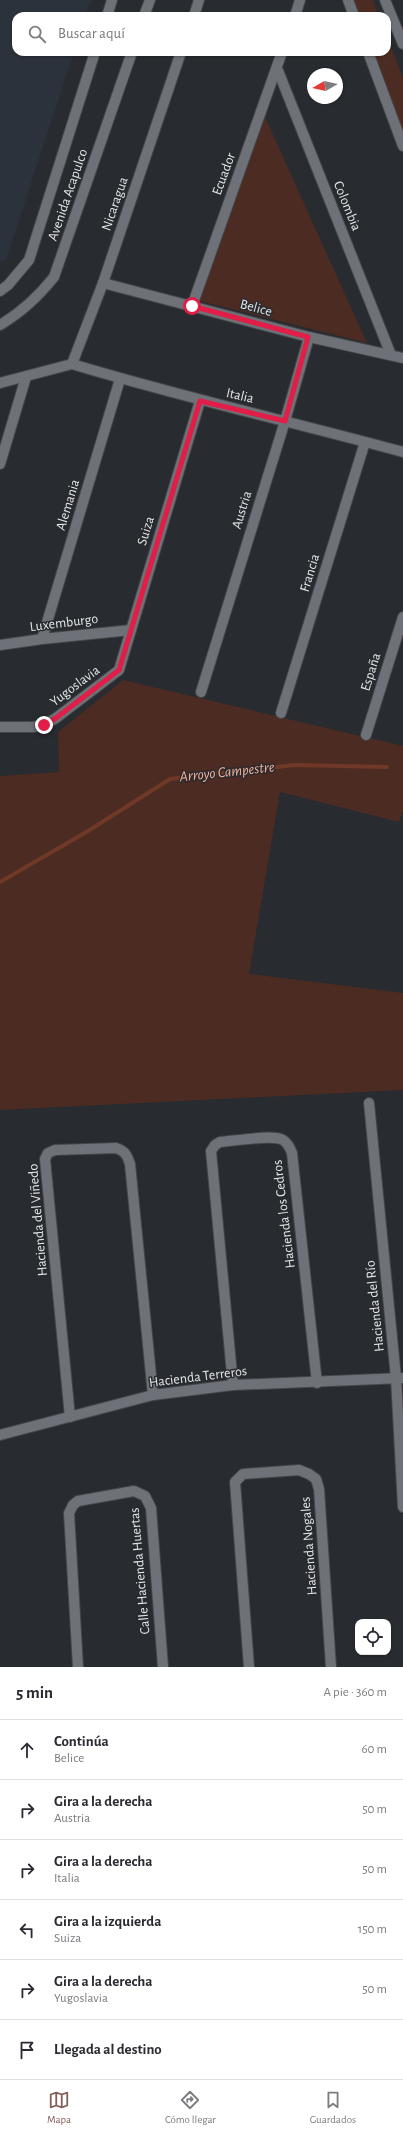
<!DOCTYPE html>
<html lang="es">
<head>
<meta charset="utf-8">
<style>
	:root { --surface:#fff; --page:#f2f2f3; --text:#2b2b33; --muted:#7c7c81; --line:#e1e1e2; --accent:#855f58 }
	body { margin:0; font-family:"Alegreya Sans",sans-serif; background:var(--page); color:var(--text) }
	.controls { position:absolute; right:12px; bottom:12px; display:grid; overflow:hidden; border-radius:8px; box-shadow:0 1px 3px #0004 }
	.controls button { width:36px; height:36px; display:grid; place-items:center; padding:0; border:0; border-bottom:1px solid var(--line); background:var(--surface); color:var(--text); font:20px sans-serif }
	.compass { position:absolute; left:307px; top:68px; width:36px; height:36px; border-radius:50%; background:var(--surface); box-shadow:0 1px 3px #0004; rotate:261deg }
	.stop { position:absolute; width:12px; height:12px; margin:-9px; border:3px solid #e11d48; border-radius:50%; background:#fff }
	.stop.end { background:#e11d48; border-color:#fff; box-shadow:0 1px 4px #0008 }
	.list { margin:0; padding:0; list-style:none }
	h2 { display:flex; justify-content:space-between; align-items:center; height:52px; margin:0; padding:0 16px; font-size:17px }
	h2 small { font-size:13px; font-weight:400; color:var(--muted) }
	.list li { display:grid; grid-template-columns:26px 1fr auto; gap:12px; align-items:center; box-sizing:border-box; height:60px; padding:0 16px; border-top:1px solid var(--line) }
	.list b { display:block; font-size:15px; white-space:nowrap }
	.list p { margin:0; font-size:13px; white-space:nowrap; color:var(--muted) }
	.list em { font-size:13px; font-style:normal; color:var(--muted) }
	.icon { flex:none; width:22px; height:22px; fill:none; stroke:currentColor; stroke-width:2; stroke-linecap:round; stroke-linejoin:round }
	.map { position:relative; flex:none; width:403px; height:1667px; overflow:hidden }
	.search { position:absolute; background:var(--surface); box-shadow:0 1px 3px #0004; left:12px; right:12px; top:12px; height:44px; display:flex; align-items:center; gap:10px; box-sizing:border-box; padding:0 14px; border-radius:12px; color:var(--muted); font-size:15px }
	.sheet { height:412px; background:var(--surface) }
	nav { display:flex; justify-content:space-around; align-items:center; box-sizing:border-box; height:56px; border-top:1px solid var(--line); background:var(--surface); font-size:11px; color:var(--muted) }
	nav a { display:grid; justify-items:center; gap:2px }
	nav .on { color:var(--accent) }
	.map>svg:first-child { display:block }
	.built { fill:#2c323c }
	.green { fill:#4c2b22 }
	.lines { fill:none; stroke-linecap:round; stroke-linejoin:round }
	.stream { stroke:#703827; stroke-width:4 }
	.street-casing { stroke:#444649; stroke-width:12 }
	.secondary-casing { stroke:#444649; stroke-width:12 }
	.street { stroke:#6e7177; stroke-width:10 }
	.secondary { stroke:#6e7177; stroke-width:10 }
	.route { stroke:#e11d48; stroke-width:5 }
	.labels { text-anchor:middle; dominant-baseline:central; stroke-width:3; stroke-linejoin:round; paint-order:stroke }
	.street-label { font-size:14px; fill:#e4e6e9; stroke:#282b2f }
	.water-label { font-size:15px; font-style:italic; fill:#fab09b; stroke:#282b2f }
</style>
</head>
<body>
<div class="map">
<svg width="403" height="1667" viewBox="0 0 403 1667">
	<rect width="100%" height="100%" fill="#282b2f"/>
	<path class="built" d="M0 0H91L85 16H16V52H74L6 260 0 261Z"/>
	<g class="green">
		<path d="M351 0H373L379 16H358Z"/>
		<path d="M387 36 403 78V133L372 52H387Z"/>
		<path d="M265 117 367 343 200 301Z"/>
		<path d="M123 680 403 746V811L399 822 280 792 249 974 403 993V1090L0 1110V776L59 772 58 732Z"/>
	</g>
	<g class="lines">
		<path class="stream" d="M0 882 88 831 170 779 295 765 387 767"/>
		<g class="street-casing">
			<g id="street">
				<path d="M348 0 354 16"/>
				<path d="M385 0 403 44"/>
				<path d="M194 16 199 0"/>
				<path d="M295 16 300 0"/>
				<path d="M368 52 403 146"/>
				<path d="M277 68 391 355"/>
				<path d="M103 283 309 337 403 358"/>
				<path d="M192 306 282 52"/>
				<path d="M72 364C181 397 293 422 403 452"/>
				<path d="M72 364 103 283 181 52"/>
				<path d="M0 383 72 364"/>
				<path d="M0 464 26 377"/>
				<path d="M42 639 120 379"/>
				<path d="M0 645 42 639 131 630"/>
				<path d="M201 692 285 421 309 337"/>
				<path d="M281 713 365 442"/>
				<path d="M0 727H33L44 725 56 718 119 670 200 401"/>
				<path d="M366 735 403 617"/>
				<path d="M369 1103 396 1378 403 1507"/>
				<path d="M233 1385 211 1151 215 1145 220 1142C234 1141 273 1134 283 1140 288 1143 290 1148 292 1153L317 1383"/>
				<path d="M70 1417 45 1159 48 1153 55 1150 116 1148C125 1151 127 1155 130 1164L153 1395"/>
				<path d="M0 1435 153 1395 233 1385 403 1378"/>
				<path d="M78 1667 69 1513 73 1505 78 1501 134 1491 145 1496 151 1508 163 1667"/>
				<path d="M249 1667 235 1482 243 1474 299 1470 309 1474 316 1479 319 1489 331 1667"/>
			</g>
		</g>
		<g class="secondary-casing">
			<g id="secondary">
				<path d="M107 16 112 0"/>
				<path d="M144 16 150 0"/>
				<path d="M0 291 8 285 29 260 95 52"/>
				<path d="M0 325C22 312 38 297 54 277L132 52"/>
			</g>
		</g>
		<use href="#street" class="street"/>
		<use href="#secondary" class="secondary"/>
	</g>
	<g class="lines">
		<path class="route" d="M44 725 56 718 119 670 200 401 285 421 308 337 192 306"/>
	</g>
	<g class="labels">
		<g class="street-label">
			<text transform="translate(224 174) rotate(-70)">Ecuador</text>
			<text transform="translate(68 195) rotate(-71)">Avenida Acapulco</text>
			<text transform="translate(115 204) rotate(-71)">Nicaragua</text>
			<text transform="translate(347 206) rotate(68)">Colombia</text>
			<text transform="translate(256 308) rotate(15)">Belice</text>
			<text transform="translate(240 396) rotate(13)">Italia</text>
			<text transform="translate(68 505) rotate(-73)">Alemania</text>
			<text transform="translate(242 510) rotate(-73)">Austria</text>
			<text transform="translate(146 531) rotate(-73)">Suiza</text>
			<text transform="translate(310 573) rotate(-73)">Francia</text>
			<text transform="translate(64 623) rotate(-7)">Luxemburgo</text>
			<text transform="translate(371 672) rotate(-73)">España</text>
			<text transform="translate(75 686) rotate(-37)">Yugoslavia</text>
			<text transform="translate(284 1214) rotate(-97)">Hacienda los Cedros</text>
			<text transform="translate(38 1220) rotate(-95)">Hacienda del Viñedo</text>
			<text transform="translate(375 1306) rotate(-96)">Hacienda del Río</text>
			<text transform="translate(198 1377) rotate(-7)">Hacienda Terreros</text>
			<text transform="translate(309 1546) rotate(-94)">Hacienda Nogales</text>
			<text transform="translate(140 1571) rotate(-95)">Calle Hacienda Huertas</text>
		</g>
		<g class="water-label">
			<text transform="translate(227 772) rotate(-6)">Arroyo Campestre</text>
		</g>
	</g>
</svg>
<div class="controls">
<button><svg class="icon" aria-label="locate" viewBox="0 0 24 24"><circle cx="12" cy="12" r="6"/><path d="M12 2v4M12 18v4M2 12h4M18 12h4"/></svg></button>
</div>
<svg class="compass" viewBox="-18 -18 36 36"><path d="M0-13l5 13h-10z" fill="#e53935"/><path d="M0 13l5-13h-10z" fill="#7c7c81"/></svg>
<div class="stop" style="left:192px;top:306px"></div>
<div class="stop end" style="left:44px;top:725px"></div>
<div class="search"><svg class="icon" aria-label="search" viewBox="0 0 24 24"><circle cx="10" cy="10" r="6"/><path d="M15 15l6 6"/></svg>Buscar aquí</div>
</div>
<section class="sheet">
<h2>5 min<small>A pie · 360 m</small></h2>
<ul class="list">
<li><svg class="icon" aria-label="ahead" viewBox="0 0 24 24"><path d="M12 20V5M6 11l6-6 6 6"/></svg><div><b>Continúa</b><p>Belice</p></div><em>60 m</em></li>
<li><svg class="icon" aria-label="right" viewBox="0 0 24 24"><path d="M7 20v-9h11M14 6l5 5-5 5"/></svg><div><b>Gira a la derecha</b><p>Austria</p></div><em>50 m</em></li>
<li><svg class="icon" aria-label="right" viewBox="0 0 24 24"><path d="M7 20v-9h11M14 6l5 5-5 5"/></svg><div><b>Gira a la derecha</b><p>Italia</p></div><em>50 m</em></li>
<li><svg class="icon" aria-label="left" viewBox="0 0 24 24"><path d="M17 20v-9H6M10 6l-5 5 5 5"/></svg><div><b>Gira a la izquierda</b><p>Suiza</p></div><em>150 m</em></li>
<li><svg class="icon" aria-label="right" viewBox="0 0 24 24"><path d="M7 20v-9h11M14 6l5 5-5 5"/></svg><div><b>Gira a la derecha</b><p>Yugoslavia</p></div><em>50 m</em></li>
<li><svg class="icon" aria-label="arrive" viewBox="0 0 24 24"><path d="M6 21V4h12l-3 4 3 4H6"/></svg><div><b>Llegada al destino</b></div></li>
</ul>
</section>
<nav>
<a class="on"><svg class="icon" aria-label="map" viewBox="0 0 24 24"><path d="M3 6l6-2 6 2 6-2v14l-6 2-6-2-6 2zM9 4v14M15 6v14"/></svg>Mapa</a>
<a><svg class="icon" aria-label="directions" viewBox="0 0 24 24"><path d="M12 3l9 9-9 9-9-9zM9 14v-3h6M13 9l2 2-2 2"/></svg>Cómo llegar</a>
<a><svg class="icon" aria-label="saved" viewBox="0 0 24 24"><path d="M7 4h10v16l-5-4-5 4z"/></svg>Guardados</a>
</nav>
</body>
</html>
